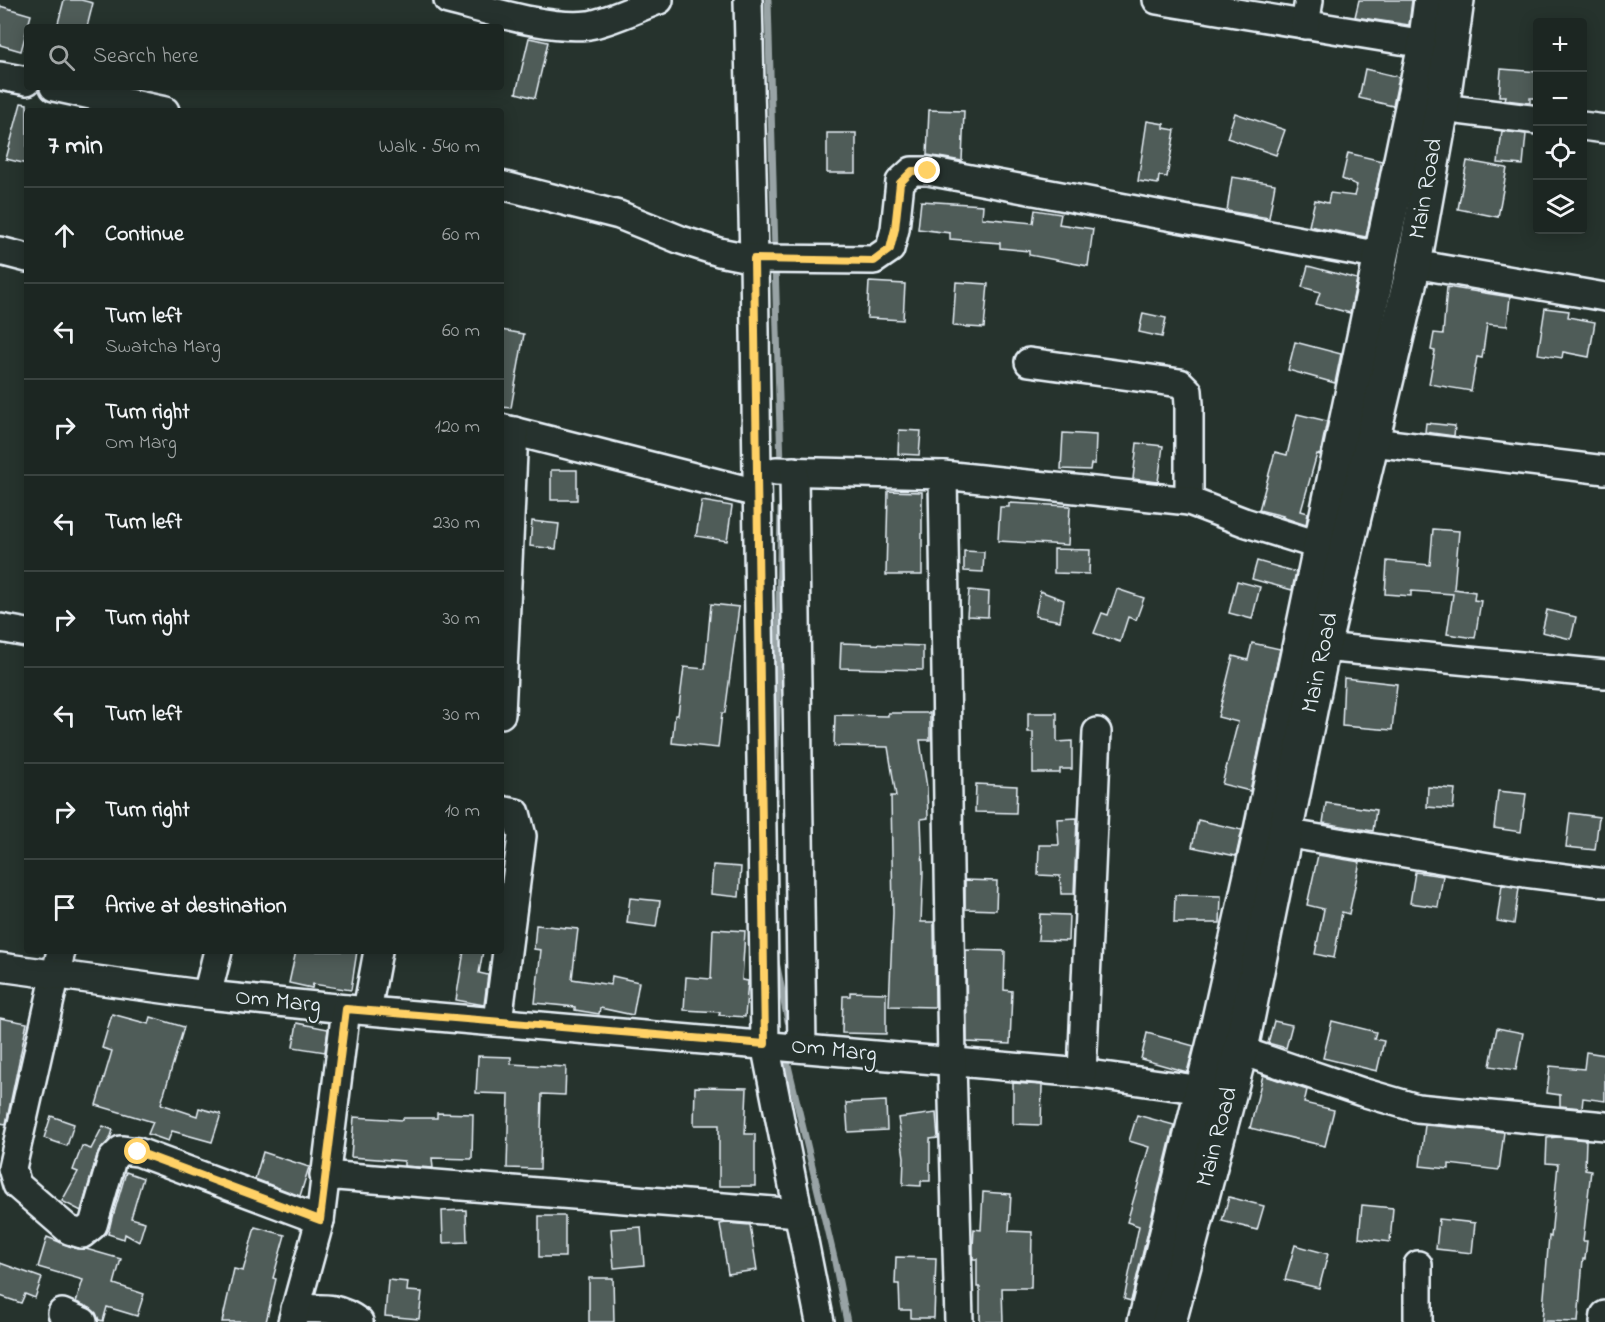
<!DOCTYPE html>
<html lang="en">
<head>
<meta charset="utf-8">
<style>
	:root { --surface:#1c2622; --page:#252e2a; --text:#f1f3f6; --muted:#a0a5a5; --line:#3a4340 }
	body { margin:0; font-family:"Indie Flower",sans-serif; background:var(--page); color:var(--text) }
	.controls { position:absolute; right:18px; top:18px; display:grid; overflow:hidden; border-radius:6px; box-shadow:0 3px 15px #0003 }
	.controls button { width:54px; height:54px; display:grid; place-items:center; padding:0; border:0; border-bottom:2px solid var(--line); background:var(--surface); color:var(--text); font:30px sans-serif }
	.stop { position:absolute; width:18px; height:18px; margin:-14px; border:4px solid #ffd166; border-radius:50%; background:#fff }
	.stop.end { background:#ffd166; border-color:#fff; box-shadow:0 2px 6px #0008 }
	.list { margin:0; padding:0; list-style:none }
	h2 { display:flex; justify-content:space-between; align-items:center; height:78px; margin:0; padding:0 24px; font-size:26px }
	h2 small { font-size:20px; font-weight:400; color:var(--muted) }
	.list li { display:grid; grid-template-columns:39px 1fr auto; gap:18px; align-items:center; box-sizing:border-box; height:96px; padding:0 24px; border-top:2px solid var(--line) }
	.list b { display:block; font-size:22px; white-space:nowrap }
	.list p { margin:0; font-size:20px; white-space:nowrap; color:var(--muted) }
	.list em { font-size:20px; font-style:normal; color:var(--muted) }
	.icon { flex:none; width:33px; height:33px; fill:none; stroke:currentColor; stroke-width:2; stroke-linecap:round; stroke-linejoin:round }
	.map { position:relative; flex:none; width:1605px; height:1322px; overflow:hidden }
	.search { position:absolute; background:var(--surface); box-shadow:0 3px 15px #0003; left:24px; top:24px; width:480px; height:66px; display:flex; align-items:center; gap:15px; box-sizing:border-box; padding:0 21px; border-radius:6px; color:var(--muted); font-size:22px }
	.panel { position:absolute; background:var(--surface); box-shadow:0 3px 15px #0003; left:24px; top:108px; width:480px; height:846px; border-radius:6px }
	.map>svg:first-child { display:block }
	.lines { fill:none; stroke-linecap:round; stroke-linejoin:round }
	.stream { stroke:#98a3a5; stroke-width:7 }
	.building { fill:#505c59; stroke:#e8f1f8; stroke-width:1.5 }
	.minor-casing { stroke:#e8f1f8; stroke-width:32 }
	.major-casing { stroke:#e8f1f8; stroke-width:38 }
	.minor { stroke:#26332d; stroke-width:27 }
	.major { stroke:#26332d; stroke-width:33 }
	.route { stroke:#ffd166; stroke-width:8 }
	.labels { text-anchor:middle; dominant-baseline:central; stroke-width:4.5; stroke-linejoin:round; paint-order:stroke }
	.street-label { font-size:24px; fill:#e8f1f8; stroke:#26332d }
</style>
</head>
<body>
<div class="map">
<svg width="1605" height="1322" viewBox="0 0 1605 1322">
	<rect width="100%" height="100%" fill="#26332d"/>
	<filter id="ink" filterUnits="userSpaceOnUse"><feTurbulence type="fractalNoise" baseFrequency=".0167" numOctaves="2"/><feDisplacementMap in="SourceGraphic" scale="12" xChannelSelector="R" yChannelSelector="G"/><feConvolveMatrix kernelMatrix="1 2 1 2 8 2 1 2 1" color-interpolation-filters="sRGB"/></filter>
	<g filter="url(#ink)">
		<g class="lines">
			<g class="stream">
				<path d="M768 0 775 252"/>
				<path d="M775 263 781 465"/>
				<path d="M775 804 781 509"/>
				<path d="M776 962 788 1021"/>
				<path d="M786 1057 835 1262 847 1322"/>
			</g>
		</g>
		<g class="building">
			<path d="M64 0H81L93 3 87 27H57Z"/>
			<path d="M1359 0H1412L1409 25 1355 17Z"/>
			<path d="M0 6 31 15 21 51 0 45Z"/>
			<path d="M529 38 548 42 535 98 516 93Z"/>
			<path d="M1365 69 1399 77 1393 106 1359 98Z"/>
			<path d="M1501 69 1538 72V98H1530V103L1505 100 1506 96H1499Z"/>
			<path d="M21 103 27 104V164L6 159Z"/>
			<path d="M929 110 964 111 962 161 927 155Z"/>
			<path d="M1235 113 1285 130 1276 155 1227 138Z"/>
			<path d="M1147 121 1164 124V128L1175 130 1167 177 1159 176 1158 184 1138 181Z"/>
			<path d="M1502 131 1526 134 1523 165 1498 163Z"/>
			<rect x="827" y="133" width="29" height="40"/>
			<path d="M1348 153 1382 161 1366 237 1309 226 1315 200 1328 203 1330 193 1354 196 1357 185 1342 179Z"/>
			<path d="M1467 161 1507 168 1498 217 1458 209Z"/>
			<path d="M1232 177 1275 184 1269 218 1227 211Z"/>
			<path d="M921 201 983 205 982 218 1033 223 1035 210 1061 214 1059 224 1093 229 1088 266 1029 255V251L1000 248V243L950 239V233L918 229Z"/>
			<path d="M1308 266 1357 279 1350 313 1316 304 1320 292 1302 287Z"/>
			<path d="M869 282 905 284 903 320 867 318Z"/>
			<path d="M956 282 988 284 984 328 953 326Z"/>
			<path d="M1447 287 1510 297 1507 326 1487 324 1482 358 1477 357 1471 391 1429 384 1435 351 1431 350 1434 333 1443 334Z"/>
			<path d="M1545 308 1569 311 1568 317 1595 322 1589 357 1563 352 1562 358 1538 354Z"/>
			<path d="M1143 313 1166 318 1162 337 1139 332Z"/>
			<path d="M501 330 524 334 511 408 501 407Z"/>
			<path d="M1295 342 1341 354 1335 383 1288 370Z"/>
			<path d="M1297 414 1327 421 1320 455 1317 454 1301 511 1308 513 1306 525 1282 517 1283 516 1259 510 1275 452 1287 455Z"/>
			<path d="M1426 423 1455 426 1454 436 1425 432Z"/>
			<path d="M899 430 921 431 919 455 898 454Z"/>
			<path d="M1063 433 1096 435 1095 464H1091L1090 470 1061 469Z"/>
			<path d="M1137 443 1163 446 1158 482 1133 479Z"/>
			<rect x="551" y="470" width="26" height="30"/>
			<path d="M888 491 922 492V575H886Z"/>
			<path d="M702 501 732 506 727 541 696 536Z"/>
			<path d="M1009 503 1070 506 1068 545 998 541 1000 507H1009Z"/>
			<path d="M532 521 559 524 556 549 530 546Z"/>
			<path d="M1433 529 1459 531 1454 589 1475 592 1474 600 1481 601 1475 638 1447 634 1453 594 1411 591V596L1385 594 1387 561 1430 565Z"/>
			<path d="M1054 549 1090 550 1089 574 1054 573Z"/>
			<path d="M964 551 984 552 983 572 964 571Z"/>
			<path d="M1257 561 1296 572 1292 590 1252 579Z"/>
			<path d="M1237 581 1260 587 1252 619 1229 613Z"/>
			<path d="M1117 589 1144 598 1136 620 1128 617 1120 642 1094 633 1102 613 1108 615Z"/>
			<path d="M969 590 989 592 988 617 967 616Z"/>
			<path d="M1040 591 1064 600 1060 621 1035 616Z"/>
			<path d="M711 604 739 607 725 713H722L718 748 672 743 675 715H678L684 667 705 669Z"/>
			<path d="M1547 610 1576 617 1571 639 1542 632Z"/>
			<path d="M841 643 923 646V670L840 668Z"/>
			<path d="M1252 643 1280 649 1250 791 1222 784 1238 722 1218 717 1233 656 1248 660Z"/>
			<path d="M1344 678 1397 684 1392 730 1342 726Z"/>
			<path d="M888 713H930V740H920L927 788 928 818 921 819 923 871 921 922H934L935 1007 889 1006 893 913 891 796H896L888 747 834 746 835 715 888 716Z"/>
			<path d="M1028 713H1057V742L1072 741V769H1060V773H1033V732H1028Z"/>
			<path d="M976 784 1017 786 1016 813 975 812Z"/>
			<path d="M1428 787 1455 789 1453 809 1427 807Z"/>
			<path d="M1498 791 1526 794 1521 832 1494 828Z"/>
			<path d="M1326 803 1376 810 1373 831 1323 823Z"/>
			<path d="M1570 813 1599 817 1595 850 1566 847Z"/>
			<path d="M1077 818 1074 894H1061L1060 876 1038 875 1039 845H1059L1057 819Z"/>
			<path d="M1198 820 1242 830 1236 856 1192 847Z"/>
			<path d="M1318 855 1360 862 1349 914 1342 912 1334 958 1315 954 1324 909 1307 905Z"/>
			<path d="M713 865 741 867 739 897 711 894Z"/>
			<path d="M1415 872 1443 876 1438 907 1410 903Z"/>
			<path d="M965 880 997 881 996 910 965 909Z"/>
			<path d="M1502 885 1519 888 1514 924 1497 921Z"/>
			<path d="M1175 895 1221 896 1220 923H1174Z"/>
			<path d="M630 898 660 901 656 927 627 923Z"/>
			<path d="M1040 914 1069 915 1068 941 1038 940Z"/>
			<path d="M536 925 578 929 572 979 611 985 612 976 639 982 633 1015 600 1008 599 1014 575 1010V1007L535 1003 541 950 534 949Z"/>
			<path d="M713 929 745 931 742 980 748 981 745 1017 719 1015 720 1012 684 1010 686 977 711 979Z"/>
			<path d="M966 950 1005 951 1004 990 1012 991 1010 1044 967 1042Z"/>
			<path d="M296 951H357L351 990 313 984 312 988 289 983Z"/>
			<path d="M464 951H483L479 973 488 975 484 1005 456 1000Z"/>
			<path d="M850 992 886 993V1034L842 1033 843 996H850Z"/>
			<path d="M112 1014 149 1024 151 1017 184 1027 161 1104 197 1116 199 1108 221 1114 212 1142 172 1131 168 1141 148 1134 153 1122 96 1105 112 1051 102 1048Z"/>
			<path d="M0 1018 27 1023 6 1124 0 1123Z"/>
			<path d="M1274 1021 1292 1025 1286 1048 1268 1043Z"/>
			<path d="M1332 1021 1376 1032 1374 1039 1384 1041 1377 1071 1323 1058Z"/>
			<path d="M297 1023 328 1029 325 1052 293 1047Z"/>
			<path d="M1497 1028 1523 1033 1516 1070 1490 1066Z"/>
			<path d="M1147 1033 1194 1046 1187 1072 1141 1059Z"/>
			<path d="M1586 1052 1605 1055V1101L1583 1098 1582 1108 1560 1106V1095L1547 1093 1550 1066 1584 1069Z"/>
			<path d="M478 1056 511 1057V1064L566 1067 565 1095 542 1094 540 1169 507 1168 509 1094 476 1093Z"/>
			<path d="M1263 1075 1307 1090 1304 1103 1334 1110 1325 1146 1250 1128Z"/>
			<path d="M1013 1083 1042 1085 1041 1125 1013 1124Z"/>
			<path d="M695 1087 747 1088 745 1134H755V1186H719V1125H694Z"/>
			<path d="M886 1101 887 1130 848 1132 846 1103Z"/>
			<path d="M437 1113 473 1114 472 1159 432 1158 433 1168 404 1166V1161L351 1157 354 1117 403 1120V1118H437Z"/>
			<path d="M936 1113 938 1138 930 1139V1181H921V1186L903 1185 904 1157 898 1118Z"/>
			<path d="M1137 1115 1174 1125 1131 1301 1124 1299 1139 1226 1127 1222 1149 1147 1129 1141Z"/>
			<path d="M51 1116 74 1124 67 1146 44 1138Z"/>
			<path d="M1425 1125 1504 1132 1499 1170 1449 1164V1169L1420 1166Z"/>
			<path d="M103 1126 113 1130 110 1139 97 1155 81 1211 62 1201 78 1172 73 1170 82 1146 91 1149Z"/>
			<path d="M1558 1137 1586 1140 1585 1169 1591 1170 1583 1241H1587L1585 1259H1583L1578 1322 1542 1321 1549 1236 1551 1237 1558 1164 1546 1163 1547 1138Z"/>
			<path d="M263 1152 309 1167 300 1196 255 1179Z"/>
			<path d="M126 1172 143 1178 131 1218 145 1222 139 1242 125 1234 124 1239 108 1234 113 1213H114Z"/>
			<path d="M983 1192 1011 1194 1009 1231 1032 1232 1031 1288H1002L1003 1322H980V1287H977V1259H973V1247L974 1229 981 1230Z"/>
			<path d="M1229 1197 1264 1206 1257 1230 1222 1221Z"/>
			<path d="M1362 1205 1393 1208 1390 1242 1359 1238Z"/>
			<path d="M466 1210 467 1242 443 1243 442 1211Z"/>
			<rect x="539" y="1216" width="26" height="41"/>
			<path d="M1439 1219 1475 1223 1472 1253 1436 1249Z"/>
			<path d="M726 1223 750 1225 757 1270 728 1274 720 1224Z"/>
			<path d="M255 1227 285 1235 273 1278 276 1279 266 1322H222L234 1269 243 1271Z"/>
			<path d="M641 1227 644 1265 614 1268 611 1229Z"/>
			<path d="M47 1237 77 1249H86L121 1259 114 1284 144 1294 137 1316 107 1307 103 1321 99 1320 96 1313 90 1308 76 1302 83 1280 38 1267Z"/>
			<path d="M1295 1245 1328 1254 1319 1288 1285 1280Z"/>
			<path d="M896 1257 936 1258 934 1318H911V1310H900L899 1284H895Z"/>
			<path d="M0 1263 42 1278 35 1298 25 1294 21 1303 0 1296Z"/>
			<path d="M589 1278H613L614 1322H589Z"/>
			<path d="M388 1280 408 1282 407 1291 422 1292 419 1319 385 1316Z"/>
		</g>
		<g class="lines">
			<g class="minor-casing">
				<g id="minor">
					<path d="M448 0C489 10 547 30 589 25 609 22 639 7 659 0"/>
					<path d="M748 0 754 259 765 1044 820 1322"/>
					<path d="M1157 0 1443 47"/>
					<path d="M1305 25 1309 0"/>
					<path d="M0 76 27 81"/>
					<path d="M54 87 165 111"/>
					<path d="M1442 108 1538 120"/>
					<path d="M1582 126 1605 129"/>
					<path d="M501 185 619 215 681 240 719 252 754 259 874 260 890 249 895 229 900 182 912 171H928L1381 256"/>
					<path d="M0 251 27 258"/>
					<path d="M1414 264 1605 297"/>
					<path d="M1029 362 1180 383 1188 391 1189 404V501"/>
					<path d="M501 428 757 493"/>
					<path d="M1373 442 1605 470"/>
					<path d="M776 471 943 475"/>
					<path d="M794 471 802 1048"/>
					<path d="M0 628 27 633"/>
					<path d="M1323 647 1605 674"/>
					<path d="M501 714 514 431"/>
					<path d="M1266 830 1525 873 1605 883"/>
					<path d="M61 951 12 1168 17 1185 69 1230 82 1234 93 1225 112 1159 121 1150 138 1152 320 1220"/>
					<path d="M0 967 207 995 346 1009 1082 1073 1203 1090"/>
					<path d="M207 995 218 951"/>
					<path d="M367 1010 378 951"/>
					<path d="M498 1021 522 836 516 813 501 810"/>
					<path d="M1221 1044 1362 1092 1417 1108 1605 1126"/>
					<path d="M1082 1073 1097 732"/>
					<path d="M324 1175 799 1213"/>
					<path d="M1418 1265V1322"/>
					<path d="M295 1309C321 1309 337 1305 359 1322"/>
					<path d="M62 1313 83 1322"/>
					<path d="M292 1322 320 1220 346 1009"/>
					<path d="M959 1322 952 1063 943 475 1189 501 1244 522 1321 546"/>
					<path d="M1604 1322 1605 1315"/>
				</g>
			</g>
			<g class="major-casing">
				<g id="major">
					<path d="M1145 1322 1214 1042 1261 830 1425 45 1431 0"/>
					<path d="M1169 1322 1241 1049 1323 647 1414 264 1442 108 1457 0"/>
				</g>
			</g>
			<use href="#minor" class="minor"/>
			<use href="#major" class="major"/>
		</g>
	</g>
	<g class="lines" filter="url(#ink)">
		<path class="route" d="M138 1152 320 1220 346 1009 765 1044 754 259 874 261 890 249 895 229 900 183 912 171H928"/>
	</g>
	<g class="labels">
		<g class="street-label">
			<text transform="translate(1427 189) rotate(-80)">Main Road</text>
			<text transform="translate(1321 663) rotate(-78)">Main Road</text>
			<text transform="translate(278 1002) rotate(6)">Om Marg</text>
			<text transform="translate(834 1051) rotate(6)">Om Marg</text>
			<text transform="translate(1218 1137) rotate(-75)">Main Road</text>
		</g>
	</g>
</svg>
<div class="controls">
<button>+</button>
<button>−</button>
<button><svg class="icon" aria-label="locate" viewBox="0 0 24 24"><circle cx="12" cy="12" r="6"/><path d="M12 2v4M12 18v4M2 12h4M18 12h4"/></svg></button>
<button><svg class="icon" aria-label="layers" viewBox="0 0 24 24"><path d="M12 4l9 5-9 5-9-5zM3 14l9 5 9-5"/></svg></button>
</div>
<div class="stop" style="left:138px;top:1152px"></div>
<div class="stop end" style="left:928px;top:171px"></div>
<div class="search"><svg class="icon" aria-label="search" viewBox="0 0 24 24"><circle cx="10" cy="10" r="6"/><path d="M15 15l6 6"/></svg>Search here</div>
<section class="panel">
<h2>7 min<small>Walk · 540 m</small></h2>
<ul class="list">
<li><svg class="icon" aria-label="ahead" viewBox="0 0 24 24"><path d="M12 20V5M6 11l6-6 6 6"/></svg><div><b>Continue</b></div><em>60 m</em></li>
<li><svg class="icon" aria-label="left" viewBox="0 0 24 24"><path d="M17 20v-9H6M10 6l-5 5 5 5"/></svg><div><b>Turn left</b><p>Swatcha Marg</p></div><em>60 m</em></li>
<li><svg class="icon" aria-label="right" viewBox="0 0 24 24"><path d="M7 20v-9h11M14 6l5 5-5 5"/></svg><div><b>Turn right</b><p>Om Marg</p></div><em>120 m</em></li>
<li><svg class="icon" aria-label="left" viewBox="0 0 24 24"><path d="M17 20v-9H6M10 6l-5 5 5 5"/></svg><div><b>Turn left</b></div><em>230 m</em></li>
<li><svg class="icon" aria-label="right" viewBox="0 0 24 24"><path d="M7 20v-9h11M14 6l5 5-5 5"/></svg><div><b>Turn right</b></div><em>30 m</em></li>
<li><svg class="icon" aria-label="left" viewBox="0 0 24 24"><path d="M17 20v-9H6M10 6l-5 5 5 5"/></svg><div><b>Turn left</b></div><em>30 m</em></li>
<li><svg class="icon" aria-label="right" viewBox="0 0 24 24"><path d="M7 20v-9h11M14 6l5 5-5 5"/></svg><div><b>Turn right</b></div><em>10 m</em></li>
<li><svg class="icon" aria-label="arrive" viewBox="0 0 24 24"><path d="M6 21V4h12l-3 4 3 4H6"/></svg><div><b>Arrive at destination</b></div></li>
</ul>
</section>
</div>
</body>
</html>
